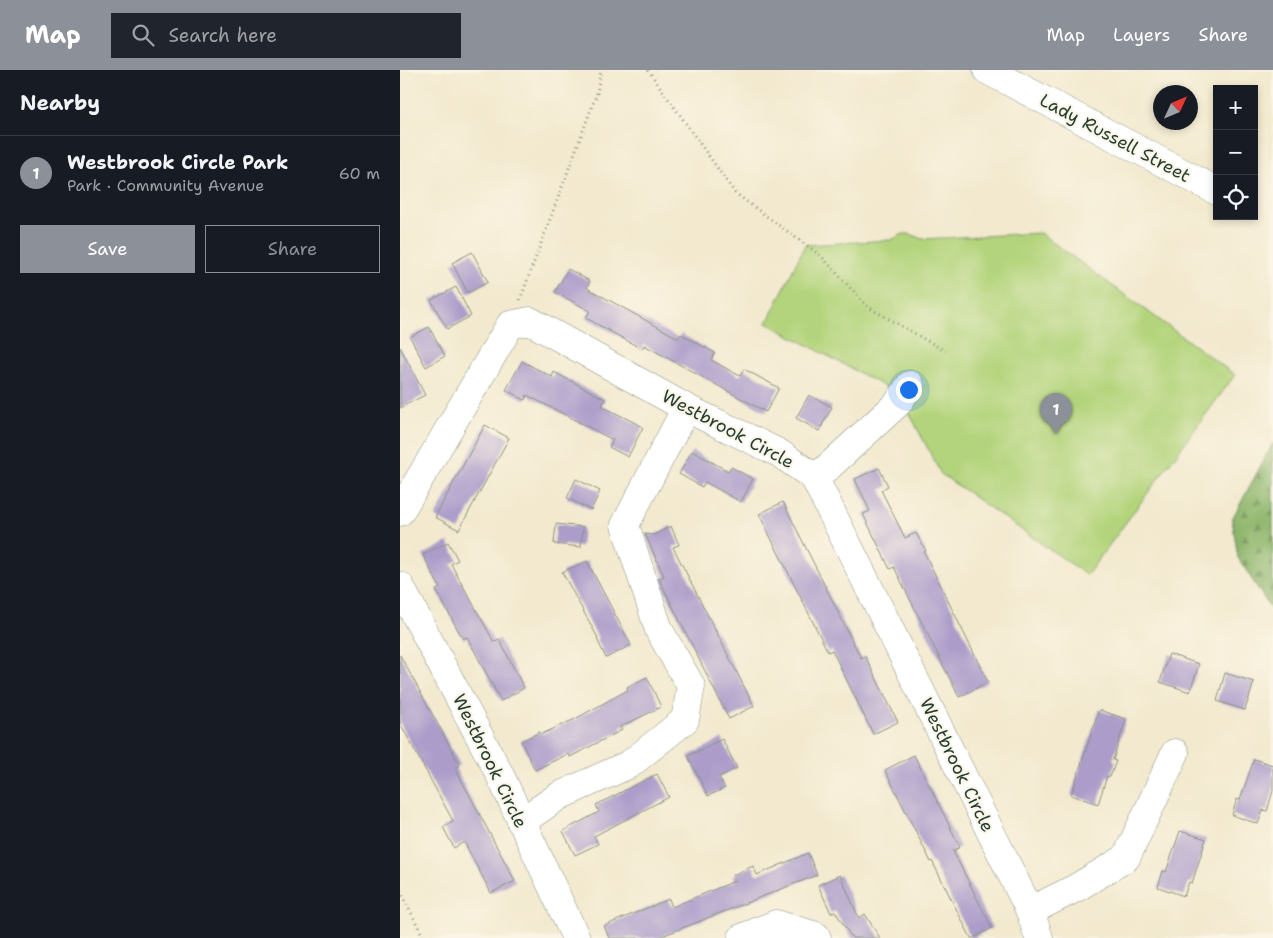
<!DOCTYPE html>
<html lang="en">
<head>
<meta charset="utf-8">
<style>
	:root { --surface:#171b24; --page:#20242c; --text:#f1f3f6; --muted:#9ea1a6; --line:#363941; --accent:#8c9099 }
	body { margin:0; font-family:"Shantell Sans",sans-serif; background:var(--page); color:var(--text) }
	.controls { position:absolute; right:15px; top:15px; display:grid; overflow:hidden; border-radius:0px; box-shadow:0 2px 8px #0003 }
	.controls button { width:45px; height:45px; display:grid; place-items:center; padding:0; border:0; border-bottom:1px solid var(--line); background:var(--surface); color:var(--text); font:25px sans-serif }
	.compass { position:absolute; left:753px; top:15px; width:45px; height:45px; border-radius:50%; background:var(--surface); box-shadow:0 2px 8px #0003; rotate:46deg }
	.you { position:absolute; left:508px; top:319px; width:18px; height:18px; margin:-12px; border:4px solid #fff; border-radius:50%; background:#1a73e8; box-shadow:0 0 0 8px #1a73e833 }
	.badge { display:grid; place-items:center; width:32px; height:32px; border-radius:50%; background:var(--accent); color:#fff; font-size:16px; font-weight:700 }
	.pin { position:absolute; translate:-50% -41px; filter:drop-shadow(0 1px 2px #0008) }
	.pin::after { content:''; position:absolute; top:26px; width:18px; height:15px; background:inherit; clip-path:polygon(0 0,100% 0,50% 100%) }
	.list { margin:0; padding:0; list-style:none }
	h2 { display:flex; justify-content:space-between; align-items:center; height:65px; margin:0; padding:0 20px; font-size:21px }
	h2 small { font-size:16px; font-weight:400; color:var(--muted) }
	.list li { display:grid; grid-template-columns:32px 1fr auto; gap:15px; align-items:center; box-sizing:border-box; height:75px; padding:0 20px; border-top:1px solid var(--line) }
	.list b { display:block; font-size:19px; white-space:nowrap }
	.list p { margin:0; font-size:16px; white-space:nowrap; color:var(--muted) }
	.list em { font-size:16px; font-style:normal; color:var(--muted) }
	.actions { display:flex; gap:10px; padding:15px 20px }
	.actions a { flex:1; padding:11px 0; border:1px solid var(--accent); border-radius:0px; text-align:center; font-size:18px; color:var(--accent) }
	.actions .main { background:var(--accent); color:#fff }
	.icon { flex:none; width:28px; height:28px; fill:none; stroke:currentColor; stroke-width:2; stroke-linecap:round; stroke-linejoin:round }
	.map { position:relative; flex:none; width:873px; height:868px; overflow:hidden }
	header { display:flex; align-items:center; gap:30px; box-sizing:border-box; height:70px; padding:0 25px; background:var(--accent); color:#fff }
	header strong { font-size:24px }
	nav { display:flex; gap:28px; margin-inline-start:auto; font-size:18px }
	.search { width:350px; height:45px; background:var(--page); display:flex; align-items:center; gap:12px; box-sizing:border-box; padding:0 18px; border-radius:0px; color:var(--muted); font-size:19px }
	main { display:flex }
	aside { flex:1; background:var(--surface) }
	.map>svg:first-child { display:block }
	.green { fill:#b3d47c; stroke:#698858 }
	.forest { fill:url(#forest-firs); stroke:#567a50 }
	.building { fill:#ac9cca }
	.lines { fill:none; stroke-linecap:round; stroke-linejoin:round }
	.minor-casing { stroke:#889381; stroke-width:29 }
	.path { stroke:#889381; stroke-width:3; stroke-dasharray:1 4; stroke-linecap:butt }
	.minor { stroke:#fff; stroke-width:28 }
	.labels { text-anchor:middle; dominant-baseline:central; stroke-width:4; stroke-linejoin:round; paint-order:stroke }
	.street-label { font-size:18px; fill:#1f3d34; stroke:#fcf5e5 }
</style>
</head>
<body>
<header>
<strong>Map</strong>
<div class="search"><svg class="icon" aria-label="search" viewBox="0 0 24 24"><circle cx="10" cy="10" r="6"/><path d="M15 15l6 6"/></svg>Search here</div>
<nav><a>Map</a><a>Layers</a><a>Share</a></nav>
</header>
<main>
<aside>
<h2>Nearby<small></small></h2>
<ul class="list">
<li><span class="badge">1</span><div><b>Westbrook Circle Park</b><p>Park · Community Avenue</p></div><em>60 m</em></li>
</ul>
<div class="actions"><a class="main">Save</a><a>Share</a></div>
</aside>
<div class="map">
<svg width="873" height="868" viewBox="0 0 873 868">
	<defs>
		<pattern id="forest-firs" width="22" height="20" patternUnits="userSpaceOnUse" patternTransform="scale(1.25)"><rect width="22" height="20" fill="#8eb66c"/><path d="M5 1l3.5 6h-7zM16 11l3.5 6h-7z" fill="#73955a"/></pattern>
	</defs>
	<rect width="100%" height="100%" fill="#fcf5e5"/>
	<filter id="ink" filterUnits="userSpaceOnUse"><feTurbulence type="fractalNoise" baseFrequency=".02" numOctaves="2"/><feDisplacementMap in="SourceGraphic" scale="10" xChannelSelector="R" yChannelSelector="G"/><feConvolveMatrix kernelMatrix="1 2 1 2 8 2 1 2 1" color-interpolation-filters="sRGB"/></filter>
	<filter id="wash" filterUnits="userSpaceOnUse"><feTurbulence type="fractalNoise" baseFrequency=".0096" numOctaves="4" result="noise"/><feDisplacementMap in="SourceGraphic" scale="20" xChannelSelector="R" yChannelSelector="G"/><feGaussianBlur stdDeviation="1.12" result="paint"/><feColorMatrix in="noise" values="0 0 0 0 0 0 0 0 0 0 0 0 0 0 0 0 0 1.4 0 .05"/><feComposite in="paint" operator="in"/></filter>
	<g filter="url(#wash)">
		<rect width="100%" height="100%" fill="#f2e9ce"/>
		<path class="green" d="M640 163 835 305 687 505 541 404 500 325 367 253 405 175 491 170 503 164H510L522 169Z"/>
		<path class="forest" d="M873 373V542L838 488 832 449Z"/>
		<g id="blocks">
			<g class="building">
				<path d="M72 182 88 212 68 223 52 193Z"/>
				<path d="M168 199 190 211 187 218 278 268 281 264 315 283 311 290 340 306 344 299 379 318 366 342 244 275 242 279 186 248 190 241 155 222Z"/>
				<path d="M56 217 71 246 47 259 31 230Z"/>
				<path d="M29 257 45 286 26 297 10 267Z"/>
				<path d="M0 277 25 325 0 338Z"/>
				<path d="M122 291 152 307 154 302 205 329 202 336 243 357 228 387 209 377 213 370 127 325 125 330 106 320Z"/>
				<path d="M409 325 432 337 419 361 396 348Z"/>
				<path d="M85 355 109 368 59 460 35 447Z"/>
				<path d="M292 381 328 401 331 397 353 409 341 432 305 412 302 417 279 404Z"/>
				<path d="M479 398 488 416 481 420 505 468 516 463 526 481 524 482 588 612 559 627 494 497 490 499 463 444 470 441 455 409Z"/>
				<path d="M176 409 200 421 191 440 167 428Z"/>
				<path d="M383 432 461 588 465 586 498 652 473 664 432 580 428 582 359 444Z"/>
				<path d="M156 454 183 457 181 477 154 474Z"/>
				<path d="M271 456 279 475 273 477 354 636 329 649 259 509 264 506 245 464 254 465Z"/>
				<path d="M48 472 58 490 51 494 94 572 99 569 124 618 101 631 67 567 63 569 36 520 40 518 23 485Z"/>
				<path d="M187 491 231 575 206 588 197 569 198 568 162 502Z"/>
				<path d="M769 584 799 594 790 622 760 612Z"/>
				<path d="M0 585 60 695 55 698 115 811 91 823 64 772 54 778 43 757 53 751 0 653Z"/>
				<path d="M825 603 854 612 845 640 817 631Z"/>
				<path d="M247 607 261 637 220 657 222 660 170 687 168 684 135 700 121 671 140 662 142 664 175 649 228 620 227 617Z"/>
				<path d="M699 640 726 649 713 690 716 691 710 707 707 706 698 734 671 725Z"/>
				<path d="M322 669 337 698 319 707 325 718 308 726 288 686Z"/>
				<path d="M514 685 560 777 553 781 592 858 573 868H571L532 791 531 792 485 700Z"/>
				<path d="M854 689 873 695V721L867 741 863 740 858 754 832 745 837 729 840 730Z"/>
				<path d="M257 704 269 727 194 766 198 774 175 785 163 761 199 742 196 735Z"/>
				<path d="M780 761 806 769 792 813 789 812 784 826 758 817 763 801 766 802Z"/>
				<path d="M408 783 417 805 257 868H209L204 856 269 829 272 837 335 811 333 805 353 796 357 805Z"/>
				<path d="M440 805 459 848 465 844 480 868H452L435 841 431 843 418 815Z"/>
			</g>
		</g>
	</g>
	<g filter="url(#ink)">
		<use href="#blocks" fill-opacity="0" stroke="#889381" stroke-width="1"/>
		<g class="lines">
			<g class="minor-casing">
				<g id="minor">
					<path d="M587 0 817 121"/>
					<path d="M414 407 425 400 498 333 510 315"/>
					<path d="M0 442 110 255 130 251 286 338 379 383 414 407 630 841 639 868"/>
					<path d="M0 516 99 703 176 868"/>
					<path d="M121 752 159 726 230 694 285 650 291 616 259 560 225 455 286 338"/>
					<path d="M630 841 676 818 726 788 775 683"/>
					<path d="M342 868 376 854 416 866 417 868"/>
				</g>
			</g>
			<g class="path">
				<path d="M248 0 335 123 421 186 468 237 545 281"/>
				<path d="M120 230 197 23 201 0"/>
				<path d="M0 821 24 868"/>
			</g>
			<use href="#minor" class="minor"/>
		</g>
	</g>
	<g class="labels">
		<g class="street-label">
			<text transform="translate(715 68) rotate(28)">Lady Russell Street</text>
			<text transform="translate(328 359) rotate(28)">Westbrook Circle</text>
			<text transform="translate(90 691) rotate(64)">Westbrook Circle</text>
			<text transform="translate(557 695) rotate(64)">Westbrook Circle</text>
		</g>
	</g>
</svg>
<div class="controls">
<button>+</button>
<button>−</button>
<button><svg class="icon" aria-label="locate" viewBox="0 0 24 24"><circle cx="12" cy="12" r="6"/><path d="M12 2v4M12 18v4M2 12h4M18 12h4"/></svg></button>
</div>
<svg class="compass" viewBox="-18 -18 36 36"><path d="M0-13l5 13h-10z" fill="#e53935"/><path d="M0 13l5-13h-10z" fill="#9ea1a6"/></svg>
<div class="you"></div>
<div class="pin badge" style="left:656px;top:364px">1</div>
</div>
</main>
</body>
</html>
